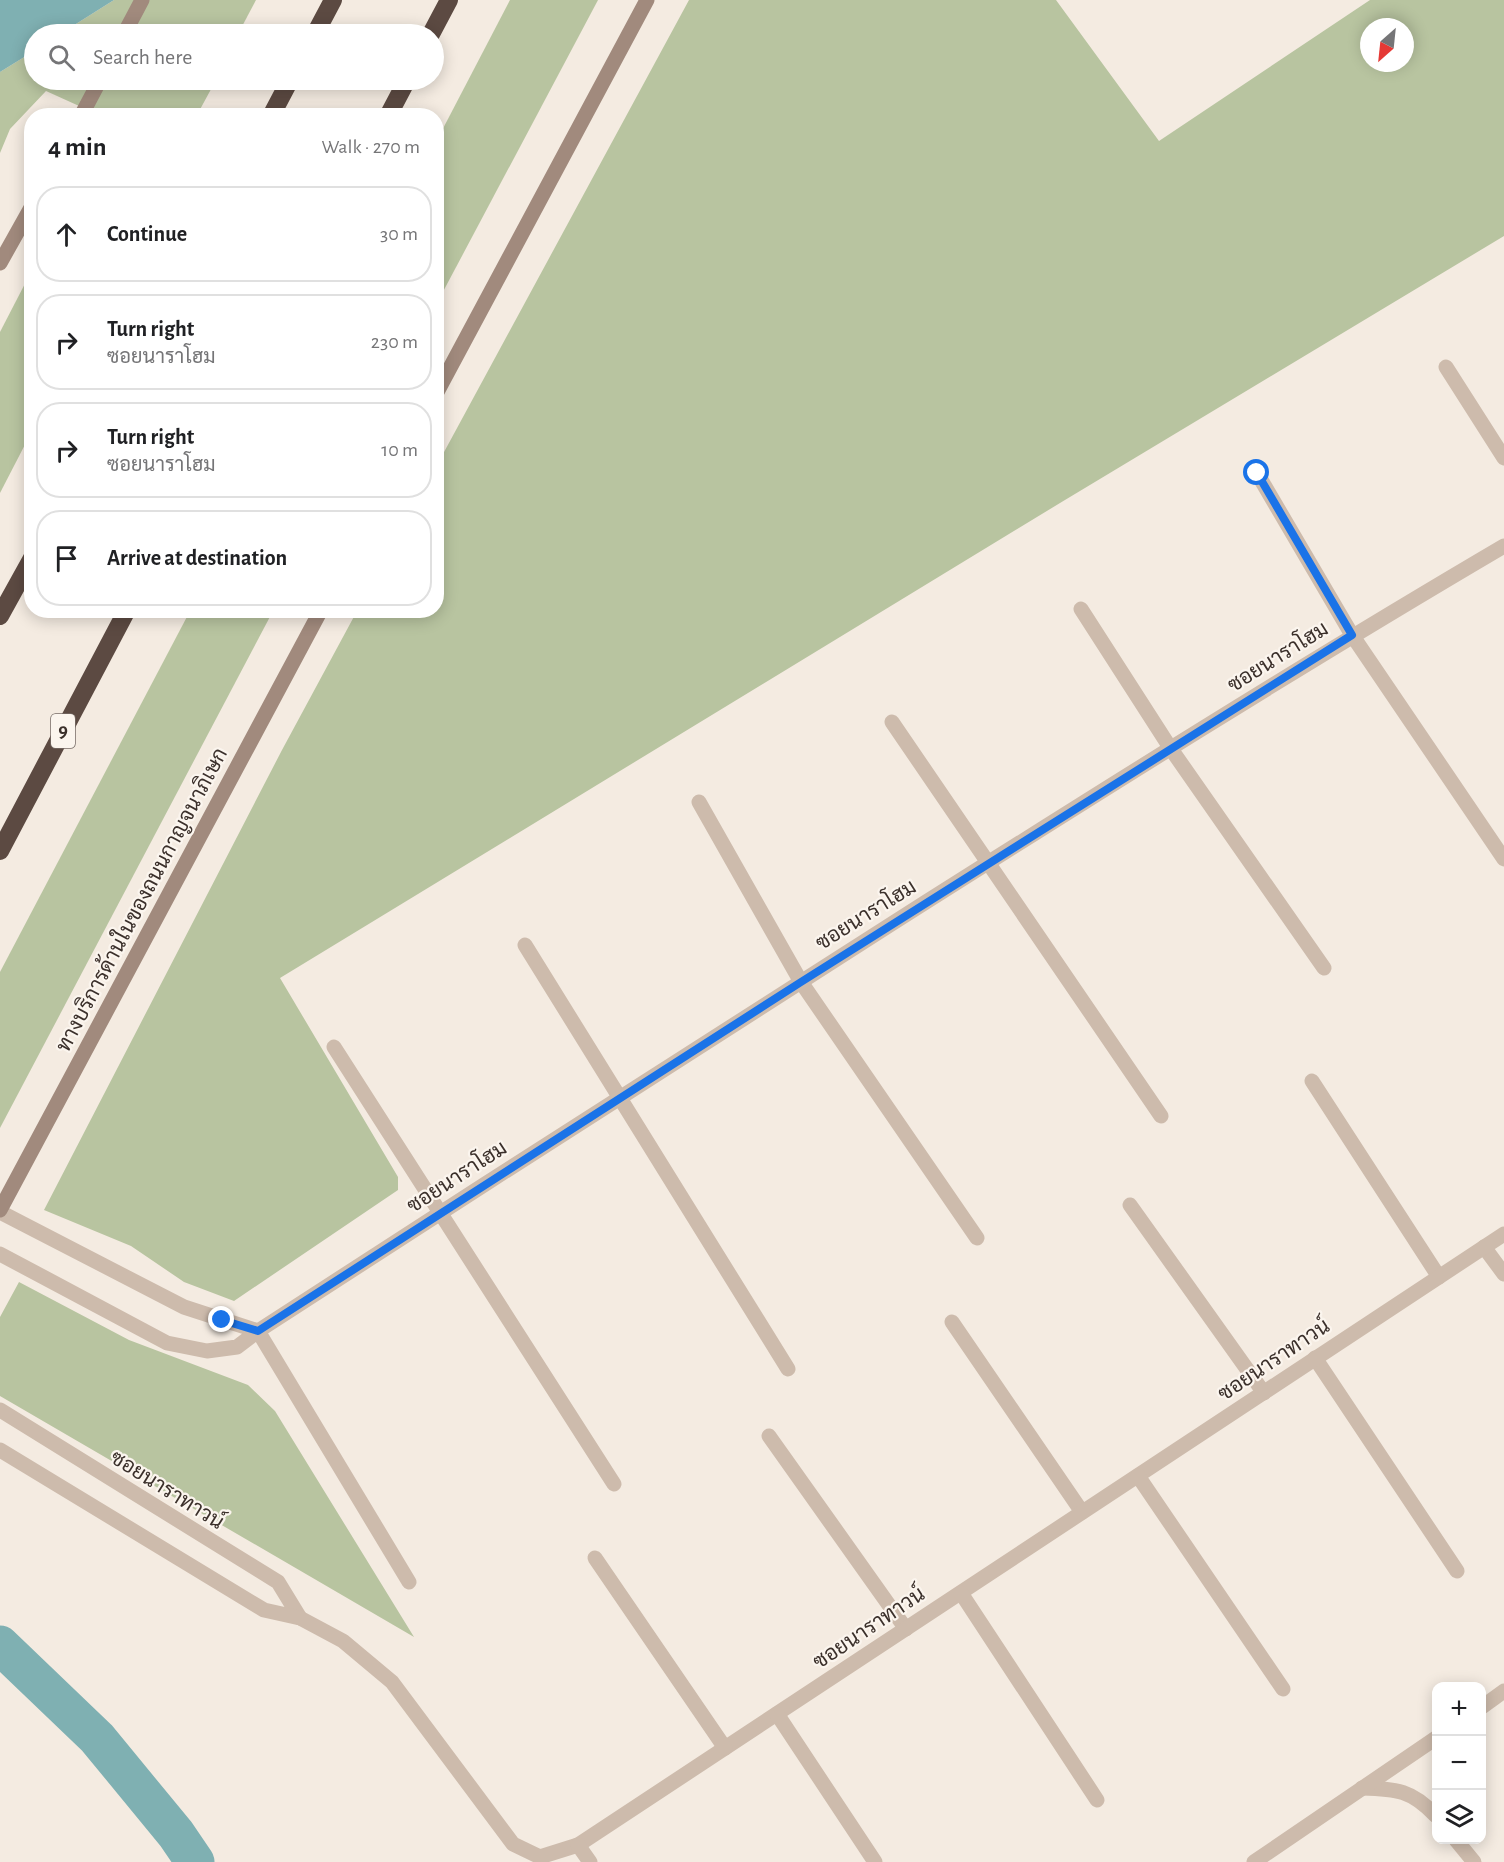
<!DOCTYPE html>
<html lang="en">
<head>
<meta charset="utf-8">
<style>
	:root { --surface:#fff; --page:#f2f2f2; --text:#202124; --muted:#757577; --line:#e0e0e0 }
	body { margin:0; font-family:"Alegreya Sans",Sarabun,sans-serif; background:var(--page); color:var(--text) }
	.controls { position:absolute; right:18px; bottom:18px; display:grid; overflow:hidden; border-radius:12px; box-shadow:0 3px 15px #0003 }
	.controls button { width:54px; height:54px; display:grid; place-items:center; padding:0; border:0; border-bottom:2px solid var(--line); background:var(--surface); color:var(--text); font:30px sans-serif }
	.compass { position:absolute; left:1360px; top:18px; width:54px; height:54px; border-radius:50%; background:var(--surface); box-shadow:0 3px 15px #0003; rotate:207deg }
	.stop { position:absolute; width:18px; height:18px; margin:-14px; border:4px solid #1a73e8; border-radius:50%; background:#fff }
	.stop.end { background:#1a73e8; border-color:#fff; box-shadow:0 2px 6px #0008 }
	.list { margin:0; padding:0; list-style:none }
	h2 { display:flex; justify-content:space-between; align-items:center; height:78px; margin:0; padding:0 24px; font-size:26px }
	h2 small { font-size:20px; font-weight:400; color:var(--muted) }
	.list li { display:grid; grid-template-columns:39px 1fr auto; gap:18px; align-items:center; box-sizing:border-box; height:96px; margin:0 12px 12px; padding:0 12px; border:2px solid var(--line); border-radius:24px }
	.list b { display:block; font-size:22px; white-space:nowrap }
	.list p { margin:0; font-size:20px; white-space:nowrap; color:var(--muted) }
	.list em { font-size:20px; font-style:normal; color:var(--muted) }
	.icon { flex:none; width:33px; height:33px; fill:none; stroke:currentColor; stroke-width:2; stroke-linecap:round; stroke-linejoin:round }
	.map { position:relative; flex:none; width:1504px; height:1862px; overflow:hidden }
	.search { position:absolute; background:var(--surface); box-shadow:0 3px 15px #0003; left:24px; top:24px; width:420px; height:66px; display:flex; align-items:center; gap:15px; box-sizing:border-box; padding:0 21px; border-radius:33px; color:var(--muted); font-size:22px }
	.panel { position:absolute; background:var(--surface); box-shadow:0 3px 15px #0003; left:24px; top:108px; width:420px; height:510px; border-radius:24px }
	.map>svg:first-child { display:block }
	.green { fill:#b8c4a0; fill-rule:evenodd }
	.water { fill:#7fb0b2 }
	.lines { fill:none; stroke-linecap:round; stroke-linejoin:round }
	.canal { stroke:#7fb0b2; stroke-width:39 }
	.street { stroke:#cdbbac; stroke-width:15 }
	.secondary { stroke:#a18a7d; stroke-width:15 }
	.highway { stroke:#5c4a42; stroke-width:18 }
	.route { stroke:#1a73e8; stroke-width:8 }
	.labels { text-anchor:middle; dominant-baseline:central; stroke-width:4.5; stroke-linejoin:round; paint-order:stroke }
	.shield { fill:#fbf5ee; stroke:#756b66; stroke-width:1.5 }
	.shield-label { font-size:20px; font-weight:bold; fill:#3b302b }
	.street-label { font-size:21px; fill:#3b302b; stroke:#fbf5ee }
</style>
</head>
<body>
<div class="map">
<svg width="1504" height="1862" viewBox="0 0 1504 1862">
	<rect width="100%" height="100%" fill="#f4ebe1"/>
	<g class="green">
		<path d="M114 0H256L238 34H60Z"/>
		<path d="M510 0H598L437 303V140Z"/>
		<path d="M689 0H1056L1159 141 1370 0H1504V236L1060 503 280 978 398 1177V1190L234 1301 184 1282 131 1246 44 1210 282 750 357 611 436 610 437 465ZM1369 27H1405V63H1369Z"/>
		<path d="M34 51V80H216L197 115H99L46 91 10 129 0 153V72Z"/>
		<path d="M31 272V433L0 493V332Z"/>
		<path d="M190 611H273L0 1128V972Z"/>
		<path d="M19 1282 129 1340 248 1385 275 1411 414 1637 0 1396V1317Z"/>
	</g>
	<path class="water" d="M0 0H114L60 34H34V51L0 72Z"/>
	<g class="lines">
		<path class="canal" d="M0 1645 97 1738 176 1834 195 1862"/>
		<g class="street">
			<path d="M1446 367 1504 458"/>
			<path d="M1257 473 1352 635 1504 859"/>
			<path d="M1081 609 1171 749 1324 968"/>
			<path d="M892 722 1161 1116"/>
			<path d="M699 802 801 982 977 1238"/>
			<path d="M525 945 788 1369"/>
			<path d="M334 1047 614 1484"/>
			<path d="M1312 1081 1439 1277"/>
			<path d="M1130 1205 1264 1393"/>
			<path d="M0 1212 184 1307 258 1331"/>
			<path d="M1484 1247 1504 1274"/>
			<path d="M0 1254 167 1343 207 1351 237 1347 258 1331C469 1194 681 1058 893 923 1095 795 1298 667 1504 546"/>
			<path d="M952 1322 1082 1512"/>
			<path d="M258 1331 409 1582"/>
			<path d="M1315 1358 1457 1571"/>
			<path d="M0 1410 278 1582 300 1618"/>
			<path d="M769 1436 906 1629"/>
			<path d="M0 1450 264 1610 300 1618 343 1641 392 1682 513 1844 540 1857 578 1845 1504 1234"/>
			<path d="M1138 1476 1283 1689"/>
			<path d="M595 1558 725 1748"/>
			<path d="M961 1593 1097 1800"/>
			<path d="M1482 1707 1504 1691"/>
			<path d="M777 1714 875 1862"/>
			<path d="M1362 1788C1397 1789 1412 1790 1436 1816"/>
			<path d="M1456 1840 1474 1862"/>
			<path d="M578 1845 590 1862"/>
			<path d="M1254 1862 1436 1738"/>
		</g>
		<g class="secondary">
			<path d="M124 34 142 0"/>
			<path d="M81 116 100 80"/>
			<path d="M0 263 32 206"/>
			<path d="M436 394 647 0"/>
			<path d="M0 1210 321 610"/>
		</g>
		<g class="highway">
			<path d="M315 34 333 0"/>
			<path d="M431 34 449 0"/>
			<path d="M271 116 290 80"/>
			<path d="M388 116 407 80"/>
			<path d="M0 616 32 558"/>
			<path d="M0 851 127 610"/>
		</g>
	</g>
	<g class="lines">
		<path class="route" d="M222 1320 258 1331 801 982 1352 635 1257 473"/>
	</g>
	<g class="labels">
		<rect class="shield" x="51" y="714" width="24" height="34" rx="4.5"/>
		<g class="shield-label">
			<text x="63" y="731">9</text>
		</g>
		<g class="street-label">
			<text transform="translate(1278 657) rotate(-32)">ซอยนาราโฮม</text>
			<text transform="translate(142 900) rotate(-62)">ทางบริการด้านในของถนนกาญจนาภิเษก</text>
			<text transform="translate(866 915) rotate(-32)">ซอยนาราโฮม</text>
			<text transform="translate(457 1177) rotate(-33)">ซอยนาราโฮม</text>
			<text transform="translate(1274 1360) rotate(-34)">ซอยนาราทาวน์</text>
			<text transform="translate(167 1490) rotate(32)">ซอยนาราทาวน์</text>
			<text transform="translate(869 1628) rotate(-34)">ซอยนาราทาวน์</text>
		</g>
	</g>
</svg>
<div class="controls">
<button>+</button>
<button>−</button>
<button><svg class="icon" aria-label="layers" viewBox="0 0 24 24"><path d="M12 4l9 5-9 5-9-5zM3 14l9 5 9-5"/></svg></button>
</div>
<svg class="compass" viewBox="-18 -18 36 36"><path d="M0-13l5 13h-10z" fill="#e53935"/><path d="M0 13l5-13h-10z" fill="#757577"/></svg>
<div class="stop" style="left:1257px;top:473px"></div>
<div class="stop end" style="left:222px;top:1320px"></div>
<div class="search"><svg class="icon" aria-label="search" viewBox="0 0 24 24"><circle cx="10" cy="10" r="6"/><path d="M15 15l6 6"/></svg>Search here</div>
<section class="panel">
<h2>4 min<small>Walk · 270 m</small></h2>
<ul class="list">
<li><svg class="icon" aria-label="ahead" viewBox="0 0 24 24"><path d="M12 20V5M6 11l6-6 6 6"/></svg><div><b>Continue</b></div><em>30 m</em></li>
<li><svg class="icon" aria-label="right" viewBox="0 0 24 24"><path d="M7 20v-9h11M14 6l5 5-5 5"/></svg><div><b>Turn right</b><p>ซอยนาราโฮม</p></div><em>230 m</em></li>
<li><svg class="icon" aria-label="right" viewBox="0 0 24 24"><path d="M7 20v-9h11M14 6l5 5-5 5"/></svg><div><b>Turn right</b><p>ซอยนาราโฮม</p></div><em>10 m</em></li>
<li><svg class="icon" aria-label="arrive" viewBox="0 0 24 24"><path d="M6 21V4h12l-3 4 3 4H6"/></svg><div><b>Arrive at destination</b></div></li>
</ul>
</section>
</div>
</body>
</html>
